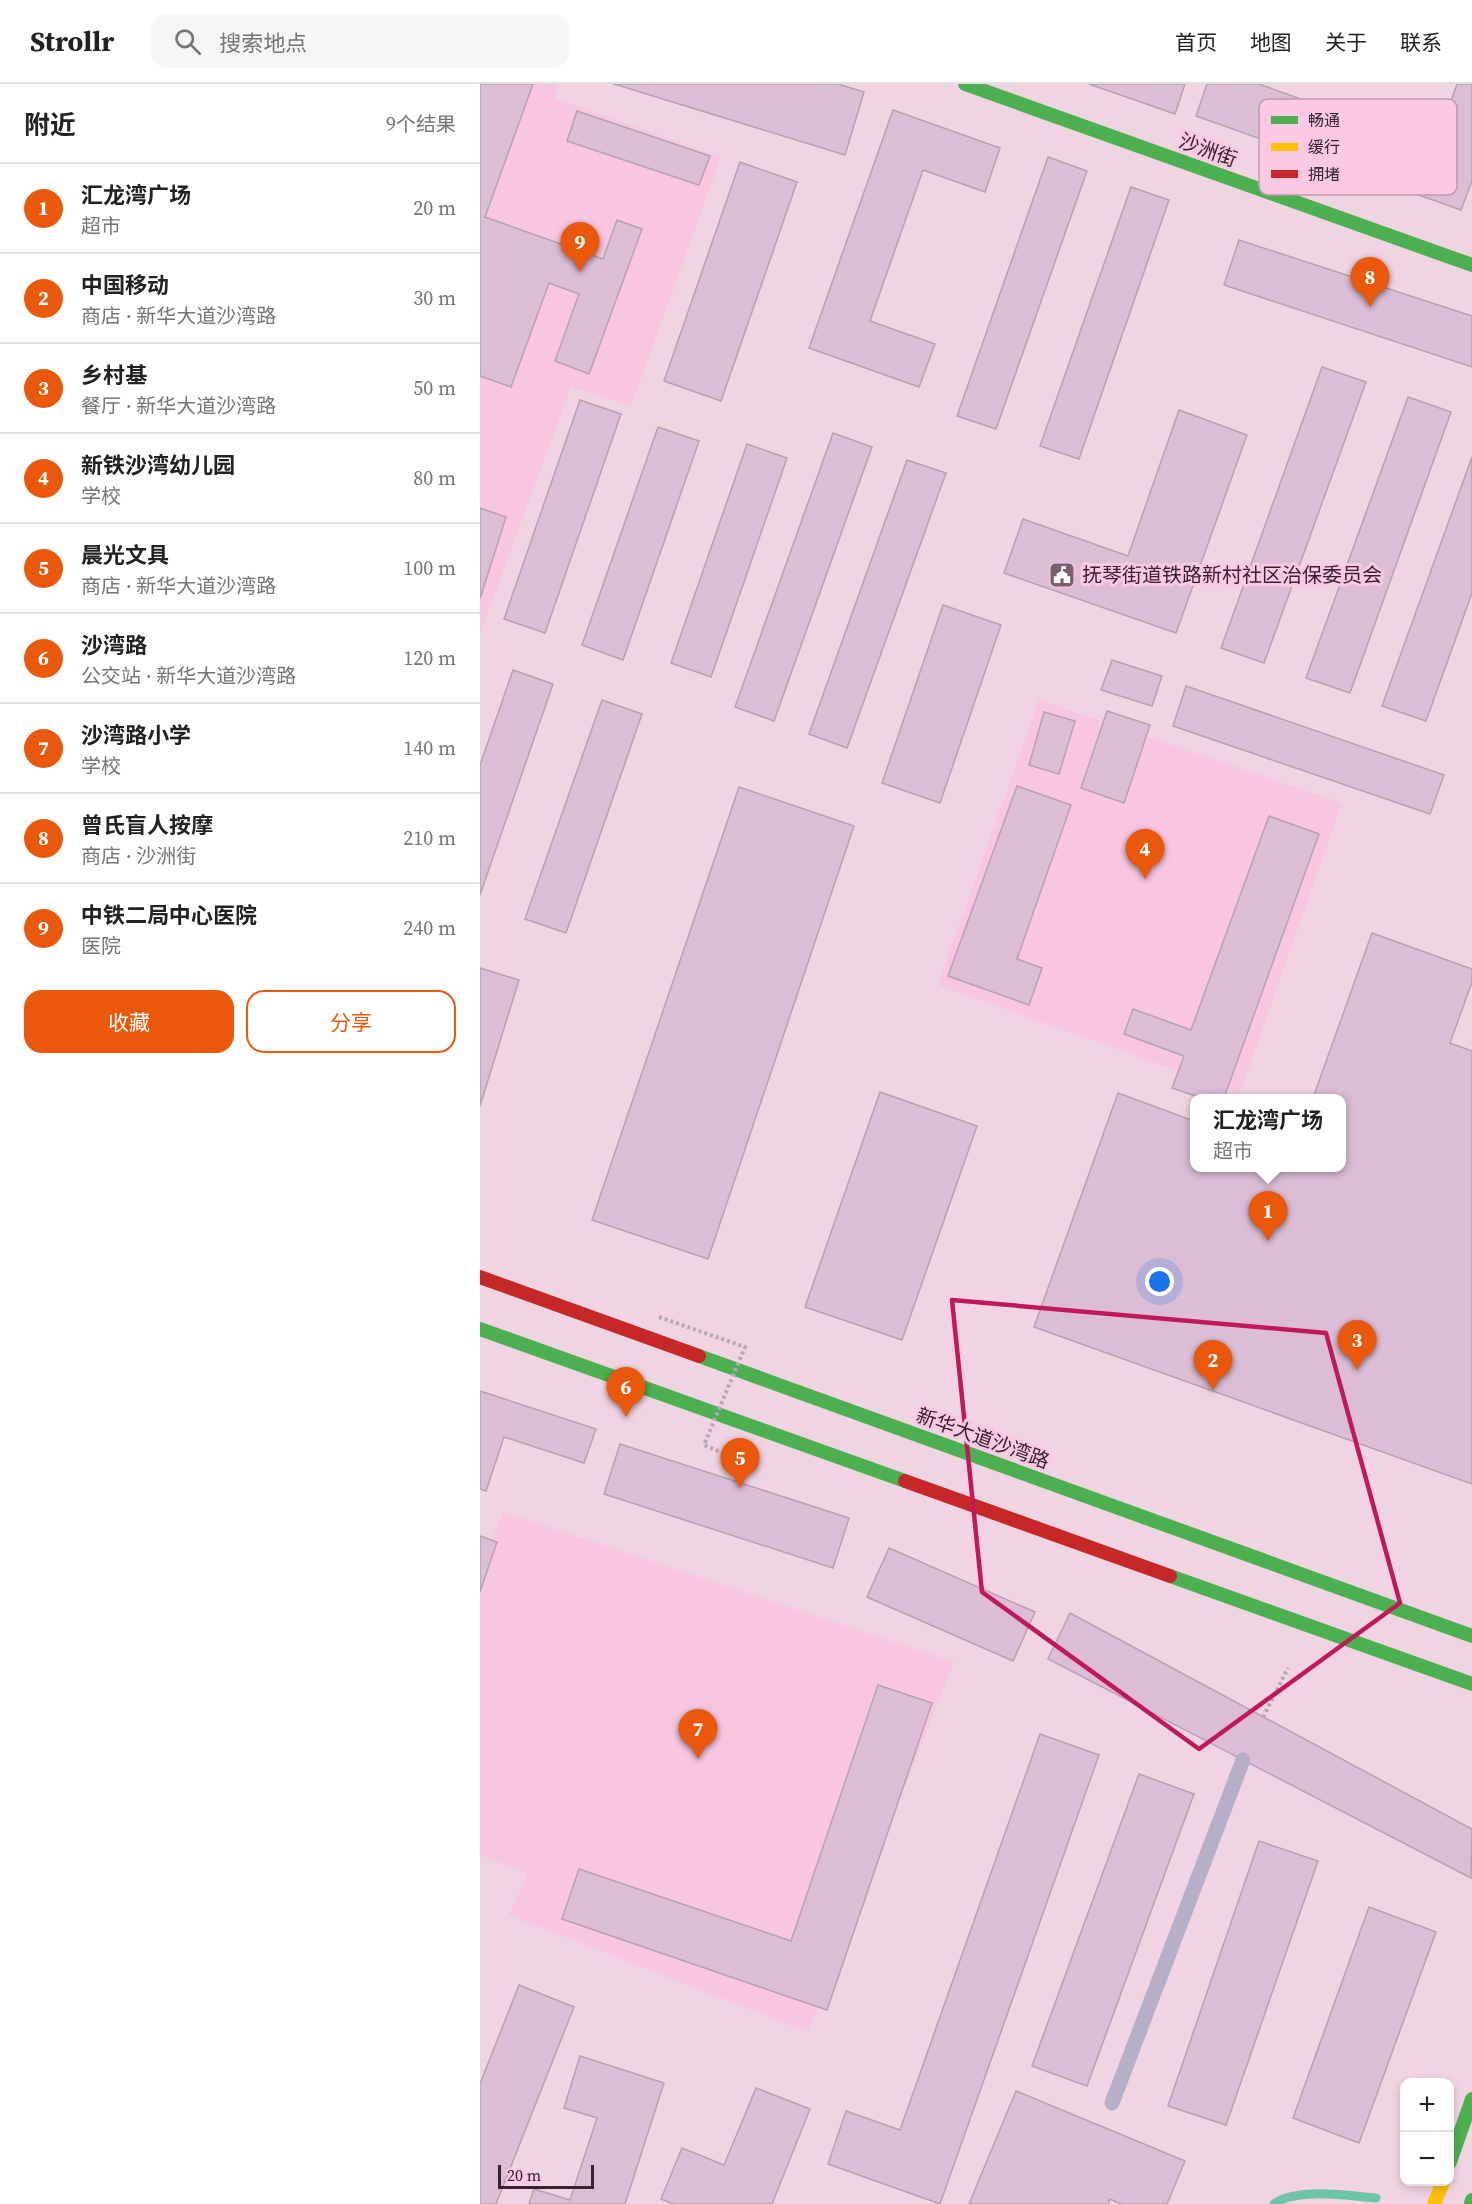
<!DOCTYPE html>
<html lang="zh">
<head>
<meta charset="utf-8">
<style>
	:root { --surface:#fff; --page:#f6f6f6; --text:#222; --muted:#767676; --line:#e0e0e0; --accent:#ea580c }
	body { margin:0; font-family:"Source Serif 4","Noto Sans SC",serif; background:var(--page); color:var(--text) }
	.controls { position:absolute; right:18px; bottom:18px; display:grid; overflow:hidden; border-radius:12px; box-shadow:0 3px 9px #0003 }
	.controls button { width:54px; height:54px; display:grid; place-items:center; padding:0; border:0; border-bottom:2px solid var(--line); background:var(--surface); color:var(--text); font:30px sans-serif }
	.scale { position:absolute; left:18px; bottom:15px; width:96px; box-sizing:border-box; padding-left:6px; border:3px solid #39222f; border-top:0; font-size:16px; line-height:21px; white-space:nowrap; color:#39222f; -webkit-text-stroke:4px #fbc9e3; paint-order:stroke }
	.you { position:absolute; left:680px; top:1198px; width:21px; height:21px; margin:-15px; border:4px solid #fff; border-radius:50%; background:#1a73e8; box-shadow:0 0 0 9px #1a73e833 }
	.badge { display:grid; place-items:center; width:39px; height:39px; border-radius:50%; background:var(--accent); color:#fff; font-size:20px; font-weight:700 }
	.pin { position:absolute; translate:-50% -50px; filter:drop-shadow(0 2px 3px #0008) }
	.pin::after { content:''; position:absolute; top:32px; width:21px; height:18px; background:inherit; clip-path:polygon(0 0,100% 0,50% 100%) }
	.popup { position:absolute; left:710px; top:1010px; width:156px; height:78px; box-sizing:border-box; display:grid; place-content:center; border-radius:12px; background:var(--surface); filter:drop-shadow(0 2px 4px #0005); font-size:20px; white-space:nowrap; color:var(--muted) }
	.popup b { font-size:22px; color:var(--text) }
	.popup::after { content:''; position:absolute; left:50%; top:100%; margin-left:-12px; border:12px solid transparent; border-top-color:var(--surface) }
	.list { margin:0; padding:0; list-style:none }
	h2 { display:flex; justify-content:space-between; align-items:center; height:78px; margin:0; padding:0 24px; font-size:26px }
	h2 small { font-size:20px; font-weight:400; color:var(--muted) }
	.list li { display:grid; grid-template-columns:39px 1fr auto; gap:18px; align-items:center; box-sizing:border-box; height:90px; padding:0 24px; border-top:2px solid var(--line) }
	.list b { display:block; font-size:22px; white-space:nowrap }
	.list p { margin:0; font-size:20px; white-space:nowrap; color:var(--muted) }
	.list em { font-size:20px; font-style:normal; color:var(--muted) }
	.actions { display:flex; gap:12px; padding:18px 24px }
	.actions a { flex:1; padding:14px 0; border:2px solid var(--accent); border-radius:18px; text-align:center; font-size:21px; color:var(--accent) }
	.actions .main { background:var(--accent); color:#fff }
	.icon { flex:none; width:33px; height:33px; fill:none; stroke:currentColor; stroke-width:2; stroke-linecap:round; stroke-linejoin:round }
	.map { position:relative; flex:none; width:992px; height:2120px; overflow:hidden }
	header { display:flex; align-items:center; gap:36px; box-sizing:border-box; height:84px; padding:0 30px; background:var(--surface); border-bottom:2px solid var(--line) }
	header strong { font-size:28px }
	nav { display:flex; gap:33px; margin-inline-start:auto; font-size:21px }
	.search { width:420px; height:54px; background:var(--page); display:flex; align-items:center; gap:15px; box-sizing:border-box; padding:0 21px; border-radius:18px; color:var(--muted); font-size:22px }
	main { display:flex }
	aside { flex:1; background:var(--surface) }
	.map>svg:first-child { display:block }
	.built { fill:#f8c6e0 }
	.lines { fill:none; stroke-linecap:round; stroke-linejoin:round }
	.stream { stroke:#6ec4a9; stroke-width:9 }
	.building { fill:#dcbdd6; stroke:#b6a1af; stroke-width:1.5 }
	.path { stroke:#b2a8b9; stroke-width:4; stroke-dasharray:3 3; stroke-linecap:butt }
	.lane { stroke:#b5b0c7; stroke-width:15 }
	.fast { stroke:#4caf50; stroke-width:14 }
	.slow { stroke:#ffc107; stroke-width:14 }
	.jam { stroke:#c62828; stroke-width:14 }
	.path-bridge { stroke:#b2a8b9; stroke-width:4; stroke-dasharray:3 3; stroke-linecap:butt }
	.marked { fill:none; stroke:#c2185b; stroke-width:4.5; stroke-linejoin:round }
	.labels { text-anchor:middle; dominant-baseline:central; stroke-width:6; stroke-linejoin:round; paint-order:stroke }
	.street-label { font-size:20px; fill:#39222f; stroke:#fbc9e3 }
	.poi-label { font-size:20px; fill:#39222f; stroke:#fbc9e3; text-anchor:start }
	.key { fill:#fbc9e3; stroke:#c197ad; stroke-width:1.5 }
	.key-label { font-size:16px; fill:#39222f }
</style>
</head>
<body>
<header>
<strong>Strollr</strong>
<div class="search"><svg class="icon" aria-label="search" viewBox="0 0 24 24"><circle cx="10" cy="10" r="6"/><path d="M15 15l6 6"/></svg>搜索地点</div>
<nav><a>首页</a><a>地图</a><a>关于</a><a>联系</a></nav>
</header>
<main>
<aside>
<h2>附近<small>9个结果</small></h2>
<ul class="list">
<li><span class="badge">1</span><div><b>汇龙湾广场</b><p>超市</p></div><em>20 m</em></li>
<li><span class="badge">2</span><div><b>中国移动</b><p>商店 · 新华大道沙湾路</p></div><em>30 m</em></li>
<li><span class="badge">3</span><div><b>乡村基</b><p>餐厅 · 新华大道沙湾路</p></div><em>50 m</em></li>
<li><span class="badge">4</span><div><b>新铁沙湾幼儿园</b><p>学校</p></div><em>80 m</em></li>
<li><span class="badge">5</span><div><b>晨光文具</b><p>商店 · 新华大道沙湾路</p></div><em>100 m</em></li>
<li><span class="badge">6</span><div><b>沙湾路</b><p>公交站 · 新华大道沙湾路</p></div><em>120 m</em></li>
<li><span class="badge">7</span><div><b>沙湾路小学</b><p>学校</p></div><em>140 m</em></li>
<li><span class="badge">8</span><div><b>曾氏盲人按摩</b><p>商店 · 沙洲街</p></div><em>210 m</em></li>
<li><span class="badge">9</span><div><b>中铁二局中心医院</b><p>医院</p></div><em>240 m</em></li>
</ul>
<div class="actions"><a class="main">收藏</a><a>分享</a></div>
</aside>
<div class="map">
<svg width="992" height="2120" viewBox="0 0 992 2120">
	<rect width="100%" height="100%" fill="#f0d4e2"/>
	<g class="built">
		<path d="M0 0H79L74 14 241 73 151 322 91 303 0 550Z"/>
		<path d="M559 616 862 719 760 1009 458 901Z"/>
		<path d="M23 1428 474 1578 328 1948 29 1831 48 1790 0 1771V1487Z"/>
	</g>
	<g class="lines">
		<path class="stream" d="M794 2120C815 2103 870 2112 896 2114"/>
	</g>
	<g class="building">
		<path d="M0 0H53L5 133 123 175 137 136 162 145 109 290 75 277 99 210 69 199 31 303 0 292Z"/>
		<path d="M134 0H358L384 8 365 71Z"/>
		<path d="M609 0H705L695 30Z"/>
		<path d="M727 0H779L955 63 977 0H992V97L981 126 716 32Z"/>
		<path d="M413 26 520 64 505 108 443 86 390 237 455 260 439 303 329 264Z"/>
		<path d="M97 27 230 72 219 101 87 57Z"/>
		<path d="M568 73 607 87 516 345 477 332Z"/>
		<path d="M260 78 317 98 241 317 184 297Z"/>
		<path d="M651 103 689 116 599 375 560 362Z"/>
		<path d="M759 156 992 232V283L744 201Z"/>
		<path d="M842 283 886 298 784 579 741 564Z"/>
		<path d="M928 313 971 328 870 609 826 594Z"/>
		<path d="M100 316 141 330 65 549 24 535Z"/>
		<path d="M699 326 767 351 696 549 524 489 543 435 648 472Z"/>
		<path d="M178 343 219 357 143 576 102 561Z"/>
		<path d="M353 349 392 363 294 637 255 623Z"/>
		<path d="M267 360 307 374 231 593 191 579Z"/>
		<path d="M992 373V509L946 637 902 622Z"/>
		<path d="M427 376 466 389 367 664 329 650Z"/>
		<path d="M0 424 26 433 0 515Z"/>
		<path d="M463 521 521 541 460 719 402 699Z"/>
		<path d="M632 576 682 592 672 622 621 606Z"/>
		<path d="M33 586 73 600 0 811V681Z"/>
		<path d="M706 602 964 691 950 730 693 642Z"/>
		<path d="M122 616 162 630 86 849 45 835Z"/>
		<path d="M627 627 670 641 644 719 601 704Z"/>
		<path d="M564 628 595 637 579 690 549 681Z"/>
		<path d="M537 702 591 721 537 875 562 884 549 921 468 892Z"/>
		<path d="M259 703 374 742 228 1175 112 1136Z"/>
		<path d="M789 732 839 750 744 1014H721L692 1004 704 972 644 950 653 925 711 946Z"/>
		<path d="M892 849 992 885V898L970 959 992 967V1400L554 1243 638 1009 714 1037V1084H862V1014H833Z"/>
		<path d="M0 884 39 896 0 1022Z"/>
		<path d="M400 1008 497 1042 422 1256 325 1223Z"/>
		<path d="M0 1307 116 1345 104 1379 24 1353 6 1407 0 1405Z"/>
		<path d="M140 1360 369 1434 353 1484 124 1410Z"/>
		<path d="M0 1452 17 1458 0 1508Z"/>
		<path d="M409 1464 555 1528 533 1577 387 1513Z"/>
		<path d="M590 1529 992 1745 991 1794 568 1575Z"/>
		<path d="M398 1601 452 1619 347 1926 82 1835 99 1785 311 1857Z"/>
		<path d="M560 1650 619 1671 460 2120 348 2080 366 2027 420 2046Z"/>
		<path d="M659 1690 714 1710 607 2002 552 1982Z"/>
		<path d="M779 1757 838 1777 746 2041 688 2022Z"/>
		<path d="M889 1823 956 1848 879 2059 813 2034Z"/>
		<path d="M39 1901 94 1923 16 2120H0V2000Z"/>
		<path d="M100 1972 184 1999 145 2120H49L54 2105 90 2116 117 2034 84 2024Z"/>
		<path d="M276 2004 330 2025 292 2120H194L181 2115 202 2064 244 2081Z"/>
		<path d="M536 2007 705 2077 687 2120H641L630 2115 628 2120H489Z"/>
	</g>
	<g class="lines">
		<path class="path" d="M783 1633 808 1584"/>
		<path class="lane" d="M632 2019 763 1676"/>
		<g class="fast">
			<path d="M485 0 992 181"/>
			<path d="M0 1245 425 1397"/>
			<path d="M219 1272 992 1552"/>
			<path d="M690 1492 992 1600"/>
			<path d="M970 2078 992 2015"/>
			<path d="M991 2120 992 2116"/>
		</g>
		<path class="slow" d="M954 2120 963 2098"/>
		<g class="jam">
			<path d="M0 1193 219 1272"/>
			<path d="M425 1397 690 1492"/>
		</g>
		<path class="path-bridge" d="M179 1233 265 1263 224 1361 280 1385"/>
	</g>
	<path class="marked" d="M472 1216 846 1249 920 1519 719 1665 502 1508Z"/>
	<defs>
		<g id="civic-square" transform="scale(1.35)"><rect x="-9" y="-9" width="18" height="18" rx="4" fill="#79606e" stroke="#fbc9e3"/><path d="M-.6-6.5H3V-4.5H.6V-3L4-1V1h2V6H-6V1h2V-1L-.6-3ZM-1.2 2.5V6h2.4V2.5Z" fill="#fff"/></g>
	</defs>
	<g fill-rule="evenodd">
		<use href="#civic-square" x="582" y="491"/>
	</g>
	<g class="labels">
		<g class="street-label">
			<text transform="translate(728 66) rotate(20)">沙洲街</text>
			<text transform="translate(503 1354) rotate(20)">新华大道沙湾路</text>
		</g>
		<g class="poi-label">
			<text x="602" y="491">抚琴街道铁路新村社区治保委员会</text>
		</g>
	</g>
	<rect x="779" y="15" width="198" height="96" rx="9" class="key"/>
	<rect x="791" y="32" width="27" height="8" fill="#4caf50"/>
	<rect x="791" y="59" width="27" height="8" fill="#ffc107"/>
	<rect x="791" y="86" width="27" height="8" fill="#c62828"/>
	<g class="key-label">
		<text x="828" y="42">畅通</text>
		<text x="828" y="69">缓行</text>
		<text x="828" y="96">拥堵</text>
	</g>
</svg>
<div class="controls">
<button>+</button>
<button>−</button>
</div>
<div class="scale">20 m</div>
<div class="you"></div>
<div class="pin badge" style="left:788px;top:1157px">1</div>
<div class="popup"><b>汇龙湾广场</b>超市</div>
<div class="pin badge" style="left:733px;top:1306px">2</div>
<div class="pin badge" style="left:877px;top:1286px">3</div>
<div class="pin badge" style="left:665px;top:795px">4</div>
<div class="pin badge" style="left:260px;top:1404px">5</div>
<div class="pin badge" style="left:146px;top:1333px">6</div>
<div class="pin badge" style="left:218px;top:1675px">7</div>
<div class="pin badge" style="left:890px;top:223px">8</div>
<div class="pin badge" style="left:100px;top:188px">9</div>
</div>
</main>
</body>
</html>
